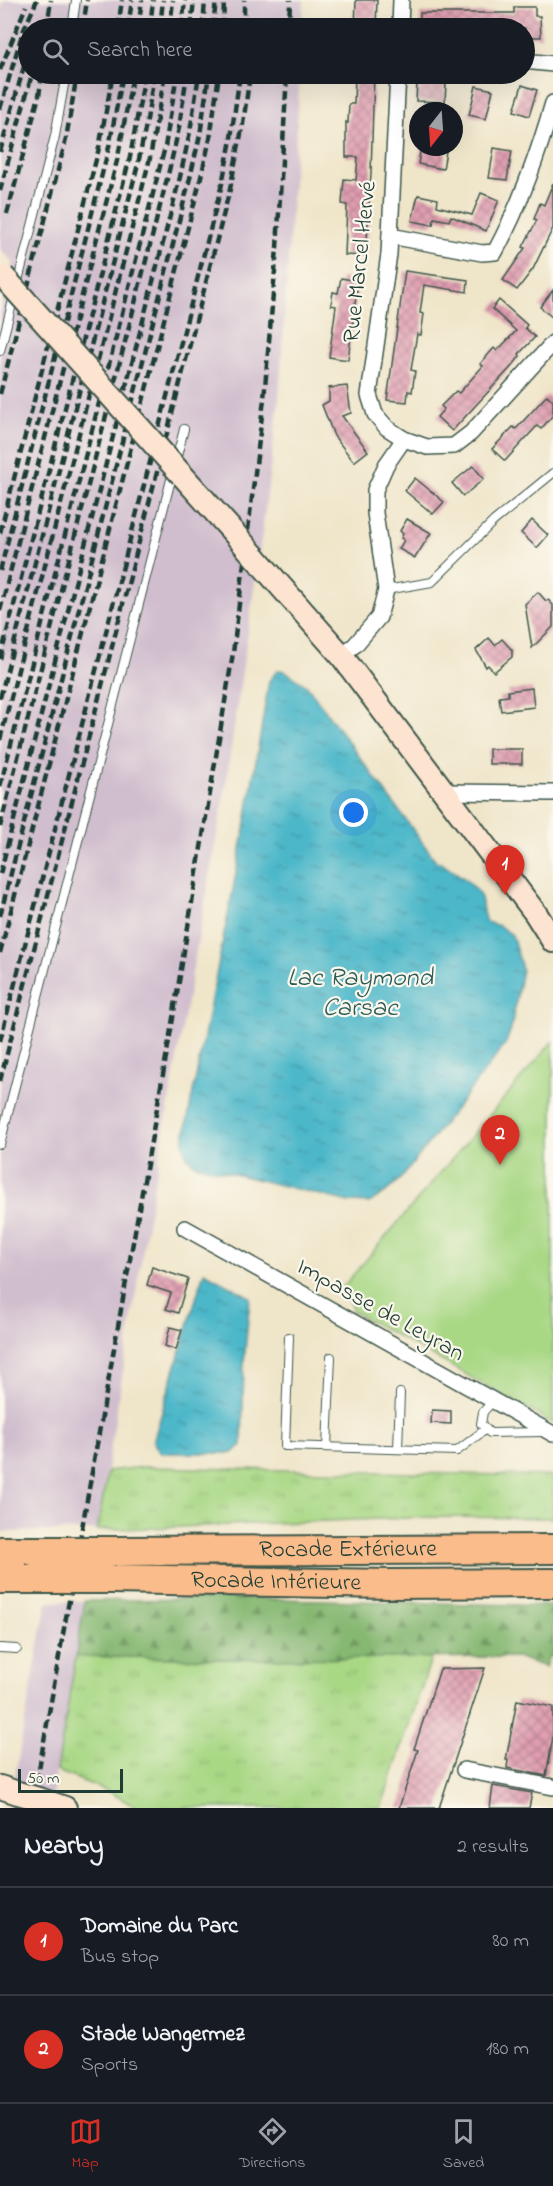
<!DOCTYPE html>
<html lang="en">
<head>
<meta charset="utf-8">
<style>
	:root { --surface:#171b24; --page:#20242c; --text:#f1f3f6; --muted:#9ea1a6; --line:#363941; --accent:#d93025 }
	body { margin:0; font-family:"Indie Flower",sans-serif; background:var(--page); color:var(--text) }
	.compass { position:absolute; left:409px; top:102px; width:54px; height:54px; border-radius:50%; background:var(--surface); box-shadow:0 6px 24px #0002; rotate:197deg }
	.scale { position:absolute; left:18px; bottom:15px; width:105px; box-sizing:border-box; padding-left:6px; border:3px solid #1f3d34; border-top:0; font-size:16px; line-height:21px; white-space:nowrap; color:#1f3d34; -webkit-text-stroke:4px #fbf7ec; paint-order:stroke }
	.you { position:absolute; left:354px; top:813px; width:21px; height:21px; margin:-15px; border:4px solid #fff; border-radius:50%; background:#1a73e8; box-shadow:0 0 0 9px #1a73e833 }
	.badge { display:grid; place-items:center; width:39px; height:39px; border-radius:50%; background:var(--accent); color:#fff; font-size:20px; font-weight:700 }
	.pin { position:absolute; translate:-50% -50px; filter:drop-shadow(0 2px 3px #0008) }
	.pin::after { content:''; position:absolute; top:32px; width:21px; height:18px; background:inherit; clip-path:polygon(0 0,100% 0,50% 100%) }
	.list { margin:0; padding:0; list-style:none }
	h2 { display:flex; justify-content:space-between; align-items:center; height:78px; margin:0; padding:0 24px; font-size:26px }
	h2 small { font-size:20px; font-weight:400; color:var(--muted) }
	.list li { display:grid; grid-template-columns:39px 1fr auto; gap:18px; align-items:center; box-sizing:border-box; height:108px; padding:0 24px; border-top:2px solid var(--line) }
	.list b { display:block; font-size:22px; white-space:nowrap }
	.list p { margin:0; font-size:20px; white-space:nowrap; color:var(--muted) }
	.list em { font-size:20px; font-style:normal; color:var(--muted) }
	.icon { flex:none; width:33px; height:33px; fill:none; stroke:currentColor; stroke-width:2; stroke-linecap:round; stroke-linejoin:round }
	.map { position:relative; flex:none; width:553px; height:1808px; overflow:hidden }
	.search { position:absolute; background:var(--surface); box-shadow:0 6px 24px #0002; left:18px; right:18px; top:18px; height:66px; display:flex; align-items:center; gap:15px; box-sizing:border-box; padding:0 21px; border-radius:33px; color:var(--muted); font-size:22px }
	.sheet { height:294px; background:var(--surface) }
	nav { display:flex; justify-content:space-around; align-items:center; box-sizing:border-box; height:84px; border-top:2px solid var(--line); background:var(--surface); font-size:16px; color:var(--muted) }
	nav a { display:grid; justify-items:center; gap:3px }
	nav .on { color:var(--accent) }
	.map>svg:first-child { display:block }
	.railway { fill:#d0bdce }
	.grass { fill:url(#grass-tufts); stroke:#648a5c; stroke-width:1.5 }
	.forest { fill:url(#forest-firs); stroke:#527a53; stroke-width:1.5 }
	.green { fill:#a9d885; stroke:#648a5c; stroke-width:1.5 }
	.water { fill:url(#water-ripples); stroke:#367a7e; stroke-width:1.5 }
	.building { fill:url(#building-cross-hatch) }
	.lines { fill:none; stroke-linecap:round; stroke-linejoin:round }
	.lane-casing { stroke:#3e564a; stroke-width:10 }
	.street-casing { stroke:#3e564a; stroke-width:18 }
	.secondary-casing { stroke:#3e564a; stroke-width:26 }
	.highway-casing { stroke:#3e564a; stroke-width:32 }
	.lane { stroke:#fff; stroke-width:8 }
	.street { stroke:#fff; stroke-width:15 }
	.secondary { stroke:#fde4d0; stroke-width:22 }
	.highway { stroke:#f9bc8a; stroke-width:28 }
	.rail { stroke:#1f3d34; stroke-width:4.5; stroke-dasharray:9 4.5; stroke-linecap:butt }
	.secondary-bridge-casing { stroke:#3e564a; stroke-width:26; stroke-linecap:butt }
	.highway-bridge-casing { stroke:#3e564a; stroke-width:32; stroke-linecap:butt }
	.secondary-bridge { stroke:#fde4d0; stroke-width:22 }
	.highway-bridge { stroke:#f9bc8a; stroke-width:28 }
	.labels { text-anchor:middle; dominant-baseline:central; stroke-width:4.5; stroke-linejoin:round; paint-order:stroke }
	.street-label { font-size:24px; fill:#1f3d34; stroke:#fbf7ec }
	.water-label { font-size:26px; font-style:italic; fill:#2a5c59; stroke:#fbf7ec }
</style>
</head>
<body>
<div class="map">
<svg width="553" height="1808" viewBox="0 0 553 1808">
	<defs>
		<pattern id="grass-tufts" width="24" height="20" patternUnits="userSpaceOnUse" patternTransform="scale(1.5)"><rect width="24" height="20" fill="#a9d885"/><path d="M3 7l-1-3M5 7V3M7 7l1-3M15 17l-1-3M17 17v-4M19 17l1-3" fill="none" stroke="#91ba73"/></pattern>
		<pattern id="forest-firs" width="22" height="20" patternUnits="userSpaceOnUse" patternTransform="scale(1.5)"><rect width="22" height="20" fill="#86b872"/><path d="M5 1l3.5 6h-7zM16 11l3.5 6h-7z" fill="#6d975e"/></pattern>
		<pattern id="water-ripples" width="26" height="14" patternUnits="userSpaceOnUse" patternTransform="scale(1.5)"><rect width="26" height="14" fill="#4cb7c9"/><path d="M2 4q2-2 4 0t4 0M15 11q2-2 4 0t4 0" fill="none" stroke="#3f96a4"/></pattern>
		<pattern id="building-cross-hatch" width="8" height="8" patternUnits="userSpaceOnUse" patternTransform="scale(1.5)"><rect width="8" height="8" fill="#e09eb1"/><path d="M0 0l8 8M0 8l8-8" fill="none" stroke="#b58291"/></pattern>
	</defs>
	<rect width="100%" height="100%" fill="#fbf7ec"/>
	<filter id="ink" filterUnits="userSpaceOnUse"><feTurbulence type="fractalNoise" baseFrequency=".0167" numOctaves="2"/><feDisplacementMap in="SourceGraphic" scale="12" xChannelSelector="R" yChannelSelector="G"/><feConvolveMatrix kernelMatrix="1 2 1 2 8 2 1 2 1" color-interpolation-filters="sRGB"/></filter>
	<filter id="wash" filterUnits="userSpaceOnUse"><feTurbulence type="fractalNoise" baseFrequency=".008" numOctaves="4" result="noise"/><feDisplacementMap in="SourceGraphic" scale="24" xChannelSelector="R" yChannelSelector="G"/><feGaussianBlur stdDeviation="1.35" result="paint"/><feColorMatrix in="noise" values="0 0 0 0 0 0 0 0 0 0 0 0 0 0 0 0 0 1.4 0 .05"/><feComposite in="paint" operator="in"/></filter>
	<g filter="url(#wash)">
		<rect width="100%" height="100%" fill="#efe5c9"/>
		<g class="railway">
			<path d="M6 0H304L302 28H28V74H300L279 399 263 526 225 790 148 1219 97 1530 0 1532V310L13 262 0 249V8Z"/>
			<path d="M85 1601 50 1808H9L47 1602Z"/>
		</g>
		<g class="grass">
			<path d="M145 1467 553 1476V1518L431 1517 97 1530 108 1471Z"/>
			<path d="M76 1656 232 1659 432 1656 381 1808H137L110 1792 57 1771Z"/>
		</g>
		<path class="forest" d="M236 1598 553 1606V1656H549L545 1667 517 1657 232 1659 76 1656 85 1601Z"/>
		<path class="green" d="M553 1041V1423L354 1312 342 1288Z"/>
		<g class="water">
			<path d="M278 670 285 671 308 687 436 861C449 867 477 885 481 898 483 907 482 913 486 922L499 926 512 935 522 969 511 1029 505 1045 404 1175 386 1192 369 1203 349 1202 194 1164 186 1155 183 1143 245 828 269 681Z"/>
			<path d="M204 1272 250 1297 244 1362 242 1445 233 1453H161L153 1442Z"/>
		</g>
		<g id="blocks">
			<g class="building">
				<path d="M356 0H377L376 28H355Z"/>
				<path d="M514 7H535V16H540L541 37H525V28H420V13H514Z"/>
				<path d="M355 74H374L371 173 366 256 345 255 347 205 342 204 344 179 356 180 358 157H346V122L348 123 349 104H354Z"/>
				<path d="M417 82 446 83 445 102 416 101Z"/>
				<path d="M522 85 537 90 529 116 514 111Z"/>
				<path d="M476 86 493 90 486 119 469 115Z"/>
				<path d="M421 147 446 151 443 169 418 164Z"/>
				<path d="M494 148 512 151 507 180 489 178Z"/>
				<path d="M553 183V228L533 269 517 290 503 280 525 248 523 247 537 220 534 219 540 203 544 205Z"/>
				<path d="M481 193 499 200 486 231 451 216 449 221 434 218 433 225 412 221 418 195 438 199 437 206 472 215Z"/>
				<path d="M405 271 468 280 467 292 424 285 420 313 424 314 421 335 417 334 411 370 415 371 412 392 408 391 407 402 387 400Z"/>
				<path d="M341 278 358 281 348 360 329 357 336 306 331 305 333 292 338 293Z"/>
				<path d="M553 290V318L540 307Z"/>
				<path d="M499 300 527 325 525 328 535 337 519 354 520 356 514 364 452 431 437 417 444 409 441 406 456 391 459 393 483 366 480 364 494 348 497 351 516 331 492 309Z"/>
				<path d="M347 386 351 413 342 416 368 451 354 462 334 436 322 405 329 401V388Z"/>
				<path d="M547 395 553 401V415L541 429 537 426 505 461 492 449 513 427 516 429Z"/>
				<path d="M473 466 484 479 463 496 452 483Z"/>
				<path d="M415 478 444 502 433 514 405 491Z"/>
				<path d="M407 519 431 533 415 558 399 549 404 540 401 538 403 534 400 531Z"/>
				<path d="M532 520 548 535 537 548 521 533Z"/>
				<path d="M538 592 546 601 548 600 553 605V627L532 648 525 604Z"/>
				<path d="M489 638 495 645 502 639 512 650V657L494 672 488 665 486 667 476 650Z"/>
				<path d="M532 688 534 707 501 711 499 697 508 696V691Z"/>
				<rect x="489" y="749" width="33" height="15"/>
				<path d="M152 1267 188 1279 178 1313 166 1309 171 1293 147 1285Z"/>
				<path d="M170 1327 182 1330 176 1350 165 1346Z"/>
				<path d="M432 1410 451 1411V1424L431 1423Z"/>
				<path d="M485 1668 439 1808H399L418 1750 414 1749 440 1669Z"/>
				<path d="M517 1700 553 1707V1737L546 1776 507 1768 508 1760H506Z"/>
				<path d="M493 1786 532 1793 529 1808H490Z"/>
			</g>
		</g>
	</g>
	<g filter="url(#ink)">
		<use href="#blocks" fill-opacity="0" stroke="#3e564a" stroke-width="1.5"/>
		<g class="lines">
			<g class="lane-casing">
				<g id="lane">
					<path d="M72 28 76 0"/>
					<path d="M0 351 55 136 66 74"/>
					<path d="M386 590 432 582 494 521 553 473"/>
					<path d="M0 1144 184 429"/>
					<path d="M289 1337 285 1446 457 1451 486 1429"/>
					<path d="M493 1401 483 1412 481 1424 490 1433 542 1432"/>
					<path d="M327 1447 331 1357"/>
					<path d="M398 1449 400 1393"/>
					<path d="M0 1648 17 1649"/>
				</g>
			</g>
			<g class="street-casing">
				<g id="street">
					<path d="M400 28 401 0"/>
					<path d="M524 61 553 64"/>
					<path d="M398 74 389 254 369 395 375 414 387 428 404 439 427 447 454 446 471 433 553 343"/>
					<path d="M390 236 482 253 495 252C521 204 538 154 553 103"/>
					<path d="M341 655 355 645 379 617 386 590 375 513V490L386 465 404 439"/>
					<path d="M444 792 553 793"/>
					<path d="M185 1228 553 1434"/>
					<path d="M464 1770 553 1787"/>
				</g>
			</g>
			<g class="secondary-casing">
				<g id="secondary">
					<path d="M182 475 234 533"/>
					<path d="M255 557 341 655 536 914 553 941"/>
					<path d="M0 1787 18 1793"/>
					<path d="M42 1800 65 1808"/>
				</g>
			</g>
			<g class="highway-casing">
				<g id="highway">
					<path d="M0 1551H33"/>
					<path id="s1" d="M116 1551 553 1549"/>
					<path d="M0 1579H26"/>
					<path id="s2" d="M111 1579 391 1584 553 1583"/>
				</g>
			</g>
			<use href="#lane" class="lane"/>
			<use href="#street" class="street"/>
			<use href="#secondary" class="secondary"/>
			<use href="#highway" class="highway"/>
			<g class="rail">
				<path d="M47 28 51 0"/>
				<path d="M83 28 87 0"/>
				<path d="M118 28 122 0"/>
				<path d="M128 28 132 0"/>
				<path d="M138 28 142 0"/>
				<path d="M150 28 153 0"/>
				<path d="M160 28 163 0"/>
				<path d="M170 28 173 0"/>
				<path d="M182 28 185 0"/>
				<path d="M191 28 194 0"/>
				<path d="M203 28 205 0"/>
				<path d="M213 28 216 0"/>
				<path d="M223 28 224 0"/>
				<path d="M244 28V0"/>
				<path d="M289 28 290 0"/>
				<path d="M0 70 26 6"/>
				<path d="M0 109 22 34 37 0"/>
				<path d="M0 152 28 52"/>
				<path d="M0 191 32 74"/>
				<path d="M7 214 39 96 42 74"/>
				<path d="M0 394 66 139 77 74"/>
				<path d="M0 533 99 148 113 74"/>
				<path d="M0 571 109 147 123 74"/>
				<path d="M0 611 118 157 133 74"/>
				<path d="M0 659 130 157 145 74"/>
				<path d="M0 698 138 164 147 120 154 74"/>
				<path d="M0 740 150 158 165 74"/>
				<path d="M0 787 165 147 177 74"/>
				<path d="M0 827 168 175 179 128 187 74"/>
				<path d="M0 874 180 177 190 132 199 74"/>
				<path d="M0 916 190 178 200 135 209 74"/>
				<path d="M0 953 200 181 210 139 219 74"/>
				<path d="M0 1041 222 184 230 145 240 74"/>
				<path d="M0 1081 230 189 243 124 250 74"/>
				<path d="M32 1808 172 1024 233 653 264 399 277 248 287 74"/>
			</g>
			<g class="secondary-bridge-casing">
				<g id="secondary-bridge">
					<path d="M3 276 182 475"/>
					<path d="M234 533 255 557"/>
					<path d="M18 1793 42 1800"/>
				</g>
			</g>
			<g class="highway-bridge-casing">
				<g id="highway-bridge">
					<path d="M33 1551H116"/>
					<path d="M26 1579H111"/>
				</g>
			</g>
			<use href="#secondary-bridge" class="secondary-bridge"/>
			<use href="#highway-bridge" class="highway-bridge"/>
		</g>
	</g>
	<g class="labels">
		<g class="street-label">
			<text transform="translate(361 262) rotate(-84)">Rue Marcel Hervé</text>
			<text transform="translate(380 1311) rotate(29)">Impasse de Leyran</text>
			<text stroke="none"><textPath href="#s1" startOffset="232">Rocade Extérieure</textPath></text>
			<text stroke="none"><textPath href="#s2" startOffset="165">Rocade Intérieure</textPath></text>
		</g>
		<g class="water-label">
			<text x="360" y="979">Lac Raymond<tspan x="360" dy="30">Carsac</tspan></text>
		</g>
	</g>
</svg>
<svg class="compass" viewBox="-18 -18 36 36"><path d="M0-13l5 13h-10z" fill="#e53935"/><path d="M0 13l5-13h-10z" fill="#9ea1a6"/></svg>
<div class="scale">50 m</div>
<div class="you"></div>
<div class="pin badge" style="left:505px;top:895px">1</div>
<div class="pin badge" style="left:500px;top:1165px">2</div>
<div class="search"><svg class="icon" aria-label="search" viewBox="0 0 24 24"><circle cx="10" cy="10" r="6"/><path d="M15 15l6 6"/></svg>Search here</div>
</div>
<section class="sheet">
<h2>Nearby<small>2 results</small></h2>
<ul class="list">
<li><span class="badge">1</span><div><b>Domaine du Parc</b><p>Bus stop</p></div><em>80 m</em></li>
<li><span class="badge">2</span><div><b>Stade Wangermez</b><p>Sports</p></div><em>180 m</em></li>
</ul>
</section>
<nav>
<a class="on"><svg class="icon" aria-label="map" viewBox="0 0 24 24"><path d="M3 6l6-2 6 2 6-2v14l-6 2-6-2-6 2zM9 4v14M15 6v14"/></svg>Map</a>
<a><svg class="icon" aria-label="directions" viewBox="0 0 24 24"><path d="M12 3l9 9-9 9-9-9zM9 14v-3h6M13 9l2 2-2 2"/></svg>Directions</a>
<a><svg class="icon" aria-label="saved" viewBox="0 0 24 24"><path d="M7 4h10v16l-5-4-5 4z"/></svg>Saved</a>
</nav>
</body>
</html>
